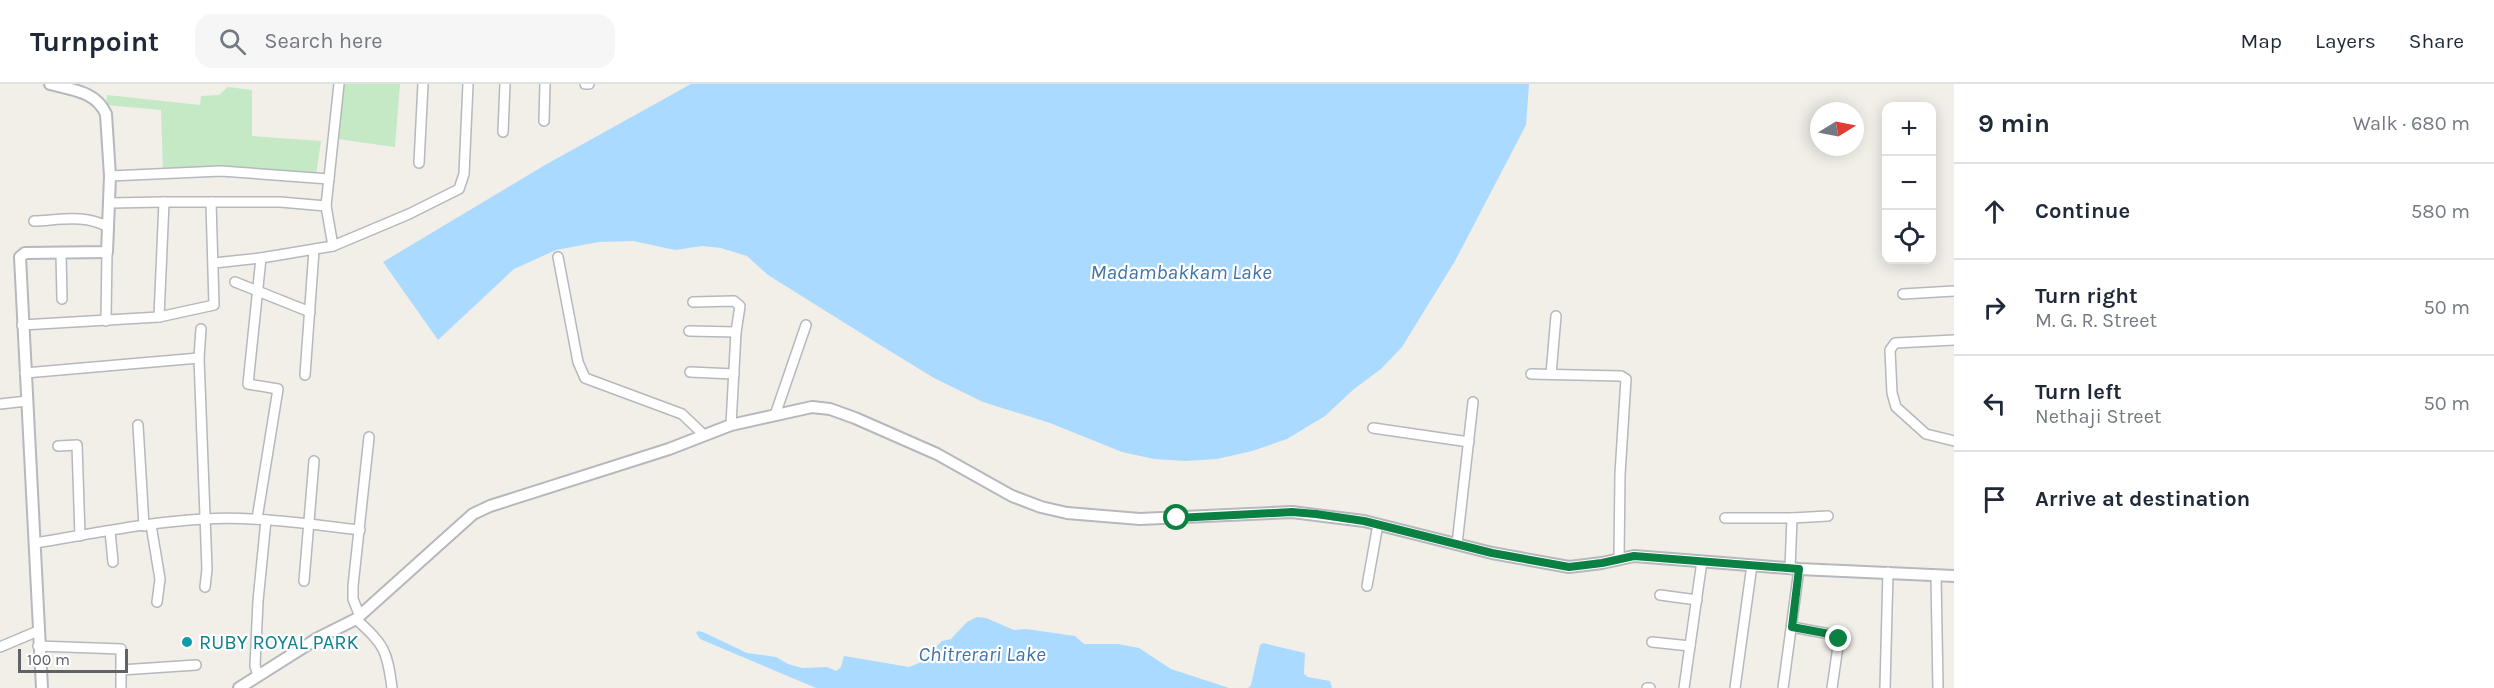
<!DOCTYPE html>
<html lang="en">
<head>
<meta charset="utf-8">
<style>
	:root { --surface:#fff; --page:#f6f6f7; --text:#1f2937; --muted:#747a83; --line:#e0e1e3 }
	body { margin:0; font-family:Karla,sans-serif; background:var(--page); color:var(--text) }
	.controls { position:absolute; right:18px; top:18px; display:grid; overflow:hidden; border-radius:12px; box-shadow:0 3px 15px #0003 }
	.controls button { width:54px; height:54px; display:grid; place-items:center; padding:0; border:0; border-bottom:2px solid var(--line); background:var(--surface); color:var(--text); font:30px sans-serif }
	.compass { position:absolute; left:1810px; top:18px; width:54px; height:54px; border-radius:50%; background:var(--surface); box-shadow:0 3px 15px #0003; rotate:80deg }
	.scale { position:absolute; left:18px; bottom:15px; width:110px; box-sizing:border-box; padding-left:6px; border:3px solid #5f6368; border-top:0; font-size:16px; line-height:21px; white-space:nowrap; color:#5f6368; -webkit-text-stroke:4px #fff; paint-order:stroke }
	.stop { position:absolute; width:18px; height:18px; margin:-14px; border:4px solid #0b8043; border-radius:50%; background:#fff }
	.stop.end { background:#0b8043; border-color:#fff; box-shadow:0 2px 6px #0008 }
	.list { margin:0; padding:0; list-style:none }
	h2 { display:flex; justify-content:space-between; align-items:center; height:78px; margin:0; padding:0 24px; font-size:26px }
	h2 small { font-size:20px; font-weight:400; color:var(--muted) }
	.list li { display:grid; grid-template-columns:39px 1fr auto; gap:18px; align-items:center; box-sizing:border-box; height:96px; padding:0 24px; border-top:2px solid var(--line) }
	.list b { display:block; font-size:22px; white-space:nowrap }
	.list p { margin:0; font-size:20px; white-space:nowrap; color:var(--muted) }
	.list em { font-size:20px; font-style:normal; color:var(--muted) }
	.icon { flex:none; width:33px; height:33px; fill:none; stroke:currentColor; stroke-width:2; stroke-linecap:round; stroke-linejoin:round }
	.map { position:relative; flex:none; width:1954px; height:604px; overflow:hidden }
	header { display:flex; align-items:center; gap:36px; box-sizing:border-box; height:84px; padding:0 30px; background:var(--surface); border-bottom:2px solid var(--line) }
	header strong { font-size:28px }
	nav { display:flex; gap:33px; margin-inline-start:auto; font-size:21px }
	.search { width:420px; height:54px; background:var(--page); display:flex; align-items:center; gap:15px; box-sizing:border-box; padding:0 21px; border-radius:18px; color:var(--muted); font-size:22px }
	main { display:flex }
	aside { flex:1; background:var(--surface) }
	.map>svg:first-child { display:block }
	.green { fill:#c5e8c5 }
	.water { fill:#aadaff }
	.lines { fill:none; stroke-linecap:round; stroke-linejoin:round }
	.minor-casing { stroke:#b5b8bc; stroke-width:12 }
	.tertiary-casing { stroke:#b5b8bc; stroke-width:14 }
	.minor { stroke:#fff; stroke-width:9 }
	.tertiary { stroke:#fff; stroke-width:10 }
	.route { stroke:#0b8043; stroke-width:8 }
	.culture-dot { fill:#0f9aa8; stroke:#fff; stroke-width:2 }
	.labels { text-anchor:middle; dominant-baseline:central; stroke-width:4.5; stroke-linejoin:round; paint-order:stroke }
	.culture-label { font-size:20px; fill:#0d838f; stroke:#fff; text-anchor:start }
	.water-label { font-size:21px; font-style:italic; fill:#4174aa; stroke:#fff }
</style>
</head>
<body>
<header>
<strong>Turnpoint</strong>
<div class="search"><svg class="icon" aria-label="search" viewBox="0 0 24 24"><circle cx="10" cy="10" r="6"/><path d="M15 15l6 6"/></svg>Search here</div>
<nav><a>Map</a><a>Layers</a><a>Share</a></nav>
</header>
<main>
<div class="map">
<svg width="1954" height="604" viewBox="0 0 1954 604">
	<rect width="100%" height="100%" fill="#f1efe8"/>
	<g class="green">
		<path d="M343 0H400L395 63 337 55Z"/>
		<path d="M228 3 252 6V52L321 57 316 91 163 87 161 26 106 21 107 11 200 21 201 12 219 11Z"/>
	</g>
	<g class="water">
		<path d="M691 0H1529L1526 41 1455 177 1402 263 1381 285 1354 305 1325 332 1287 355 1252 367 1217 375 1186 377 1154 375 1122 368 1050 339 983 318 934 294 880 261 768 191 747 172 721 164 702 162 675 166 633 157 599 158 556 166 514 185 438 256 383 178 545 81Z"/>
		<path d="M977 533 986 534 1014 546 1026 545 1075 552 1084 560H1118L1139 564 1171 585 1229 604H816L700 555 696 549 698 547 703 548 747 569 776 573 788 580 802 584 827 583 836 587 841 583 844 572 909 583 919 579 942 557 951 555 967 538Z"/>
		<path d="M1263 559 1305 569 1304 590 1308 593 1330 597 1332 604H1248L1251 601 1260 561Z"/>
	</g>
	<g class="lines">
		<g class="minor-casing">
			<g id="minor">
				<path d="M585 0H589"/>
				<path d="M544 37 545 0"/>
				<path d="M503 48 505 0"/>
				<path d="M419 79 423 0"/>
				<path d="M110 92 221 87 329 95"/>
				<path d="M110 119 164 118"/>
				<path d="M326 122 339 0"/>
				<path d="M34 137C60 136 85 130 108 143"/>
				<path d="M61 169 62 215"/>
				<path d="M558 173 578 278 585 294 682 330 704 351"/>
				<path d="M214 179 261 174"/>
				<path d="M235 198 310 228"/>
				<path d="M1903 210 1954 207"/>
				<path d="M693 218 734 217 740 222 736 248 731 341"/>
				<path d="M159 233 164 118H211"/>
				<path d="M106 237 107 168"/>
				<path d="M22 241 159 233 214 221 211 118H280L326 122 333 162 409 130 459 105 464 90 468 0"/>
				<path d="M201 245 199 274 207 485 205 503"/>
				<path d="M689 247 736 248"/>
				<path d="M1954 256 1895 259 1890 266 1892 309 1896 323 1926 350 1954 357"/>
				<path d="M690 288 734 290"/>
				<path d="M25 289 199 274"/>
				<path d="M1531 290 1621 292 1626 295 1620 390 1619 474"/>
				<path d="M1551 290 1556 232"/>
				<path d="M305 291 314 166"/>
				<path d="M0 320 27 317"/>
				<path d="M775 331 806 241"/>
				<path d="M138 341 144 442"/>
				<path d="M1373 344 1469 358"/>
				<path d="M58 362 77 361 80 452"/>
				<path d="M1725 434H1792L1790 485"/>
				<path d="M1792 434 1828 432"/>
				<path d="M257 435 278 305 248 300 261 174 333 162"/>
				<path d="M151 441 160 495 157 518"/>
				<path d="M110 447 113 478"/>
				<path d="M35 459C91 450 147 438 204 435 256 432 308 440 360 446"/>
				<path d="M1457 460 1473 318"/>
				<path d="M1936 491 1938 604"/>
				<path d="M304 497 314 377"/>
				<path d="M1367 502 1378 440"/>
				<path d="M1660 511 1697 516"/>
				<path d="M359 530 353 515V502L369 353"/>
				<path d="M356 535C384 561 387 565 392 604"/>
				<path d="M1792 543 1835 551 1839 555 1832 604"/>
				<path d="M1652 558 1690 562"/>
				<path d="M38 562 121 565V604"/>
				<path d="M0 563 38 547"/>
				<path d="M121 586 196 581"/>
				<path d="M258 591 255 582 258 517 266 436"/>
				<path d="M1647 604H1650"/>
				<path d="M1684 604 1702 477"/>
				<path d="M1735 604 1752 481"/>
				<path d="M1783 604 1799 485"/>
				<path d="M1885 604 1888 488"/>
			</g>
		</g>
		<g class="tertiary-casing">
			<g id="tertiary">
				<path d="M42 604 20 173 25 169 107 168 110 92 106 30C96 7 72 6 50 0"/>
				<path d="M239 604 318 554 356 535 473 430 490 422 669 365 731 341 812 323 830 325 855 334 937 370 1012 412 1041 423 1067 429 1140 435 1292 428 1364 437 1492 469 1569 483 1602 479 1634 472 1799 485 1954 492"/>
			</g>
		</g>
		<use href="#minor" class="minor"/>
		<use href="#tertiary" class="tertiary"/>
	</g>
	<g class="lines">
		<path class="route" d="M1177 434 1292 428 1316 430 1364 437 1492 469 1569 483 1602 479 1634 472 1799 485 1792 543 1835 551 1839 555"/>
	</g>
	<circle class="culture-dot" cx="187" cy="558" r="6"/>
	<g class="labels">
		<g class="culture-label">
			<text x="199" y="558">RUBY ROYAL PARK</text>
		</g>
		<g class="water-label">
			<text x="1181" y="188">Madambakkam Lake</text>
			<text x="982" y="570">Chitrerari Lake</text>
		</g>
	</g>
</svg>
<div class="controls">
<button>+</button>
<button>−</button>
<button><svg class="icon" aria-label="locate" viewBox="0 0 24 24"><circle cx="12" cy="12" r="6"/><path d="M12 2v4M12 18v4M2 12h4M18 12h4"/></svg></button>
</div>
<svg class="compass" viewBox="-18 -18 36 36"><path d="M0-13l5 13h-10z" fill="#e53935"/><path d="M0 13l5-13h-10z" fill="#747a83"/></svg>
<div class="scale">100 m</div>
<div class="stop" style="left:1177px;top:434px"></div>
<div class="stop end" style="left:1839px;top:555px"></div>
</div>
<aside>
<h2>9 min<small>Walk · 680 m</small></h2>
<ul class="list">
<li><svg class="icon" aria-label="ahead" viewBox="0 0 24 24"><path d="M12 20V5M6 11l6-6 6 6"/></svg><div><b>Continue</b></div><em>580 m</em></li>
<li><svg class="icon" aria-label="right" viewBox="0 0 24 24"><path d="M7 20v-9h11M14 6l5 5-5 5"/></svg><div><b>Turn right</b><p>M. G. R. Street</p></div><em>50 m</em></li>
<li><svg class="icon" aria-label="left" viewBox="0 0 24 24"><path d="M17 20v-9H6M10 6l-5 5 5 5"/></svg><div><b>Turn left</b><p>Nethaji Street</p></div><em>50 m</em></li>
<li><svg class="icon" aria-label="arrive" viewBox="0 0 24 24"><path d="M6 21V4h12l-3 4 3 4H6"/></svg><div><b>Arrive at destination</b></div></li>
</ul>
</aside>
</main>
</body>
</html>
